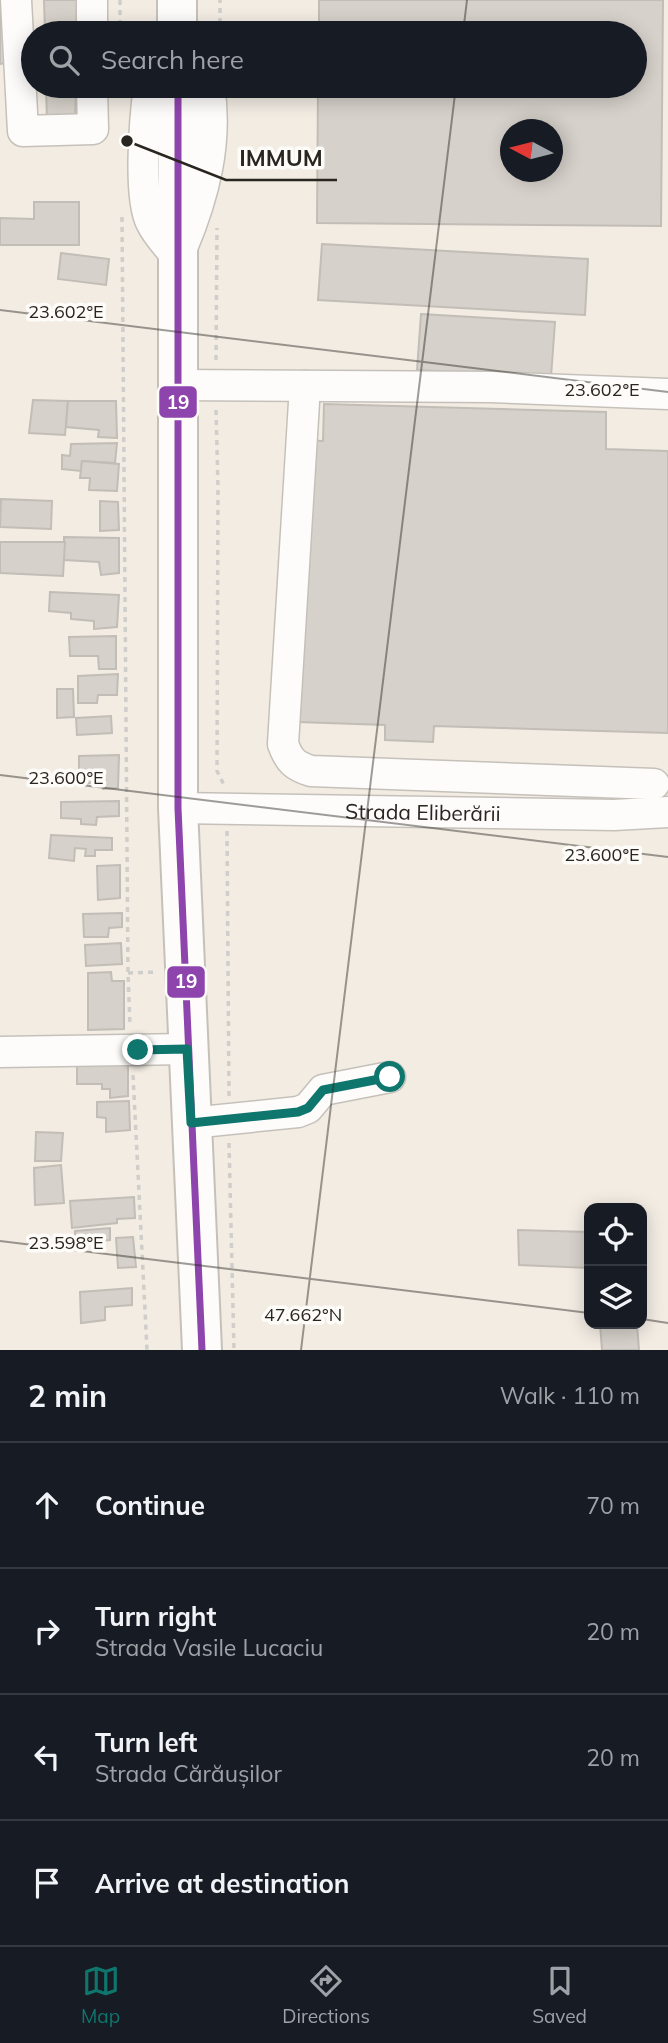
<!DOCTYPE html>
<html lang="en">
<head>
<meta charset="utf-8">
<style>
	:root { --surface:#171b24; --page:#20242c; --text:#f1f3f6; --muted:#9ea1a6; --line:#363941; --accent:#0f766e }
	body { margin:0; font-family:Mulish,sans-serif; background:var(--page); color:var(--text) }
	.controls { position:absolute; right:21px; bottom:21px; display:grid; overflow:hidden; border-radius:14px; box-shadow:0 4px 18px #0003 }
	.controls button { width:63px; height:63px; display:grid; place-items:center; padding:0; border:0; border-bottom:2px solid var(--line); background:var(--surface); color:var(--text); font:35px sans-serif }
	.compass { position:absolute; left:500px; top:119px; width:63px; height:63px; border-radius:50%; background:var(--surface); box-shadow:0 4px 18px #0003; rotate:277deg }
	.stop { position:absolute; width:21px; height:21px; margin:-16px; border:5px solid #0f766e; border-radius:50%; background:#fff }
	.stop.end { background:#0f766e; border-color:#fff; box-shadow:0 2px 7px #0008 }
	.list { margin:0; padding:0; list-style:none }
	h2 { display:flex; justify-content:space-between; align-items:center; height:91px; margin:0; padding:0 28px; font-size:30px }
	h2 small { font-size:23px; font-weight:400; color:var(--muted) }
	.list li { display:grid; grid-template-columns:46px 1fr auto; gap:21px; align-items:center; box-sizing:border-box; height:126px; padding:0 28px; border-top:2px solid var(--line) }
	.list b { display:block; font-size:26px; white-space:nowrap }
	.list p { margin:0; font-size:23px; white-space:nowrap; color:var(--muted) }
	.list em { font-size:23px; font-style:normal; color:var(--muted) }
	.icon { flex:none; width:38px; height:38px; fill:none; stroke:currentColor; stroke-width:2; stroke-linecap:round; stroke-linejoin:round }
	.map { position:relative; flex:none; width:668px; height:1350px; overflow:hidden }
	.search { position:absolute; background:var(--surface); box-shadow:0 4px 18px #0003; left:21px; right:21px; top:21px; height:77px; display:flex; align-items:center; gap:18px; box-sizing:border-box; padding:0 24px; border-radius:38px; color:var(--muted); font-size:26px }
	.sheet { height:595px; background:var(--surface) }
	nav { display:flex; justify-content:space-around; align-items:center; box-sizing:border-box; height:98px; border-top:2px solid var(--line); background:var(--surface); font-size:19px; color:var(--muted) }
	nav a { display:grid; justify-items:center; gap:4px }
	nav .on { color:var(--accent) }
	.map>svg:first-child { display:block }
	.building { fill:#d6d1ca; stroke:#c2bdb6; stroke-width:2; fill-rule:evenodd }
	.lines { fill:none; stroke-linecap:round; stroke-linejoin:round }
	.minor-casing { stroke:#c5c1ba; stroke-width:33 }
	.major-casing { stroke:#c5c1ba; stroke-width:42 }
	.path { stroke:#cfcecb; stroke-width:3.5; stroke-dasharray:5 5; stroke-linecap:butt }
	.minor { stroke:#fdfcfb; stroke-width:30 }
	.major { stroke:#fdfcfb; stroke-width:38 }
	.bus-1-casing { stroke:#fefcf9; stroke-width:12 }
	.bus-1 { stroke:#8e44ad; stroke-width:7 }
	.route { stroke:#0f766e; stroke-width:9 }
	.ticks { fill:none; stroke:#29251f; stroke-width:2; stroke-opacity:0.45 }
	.labels { text-anchor:middle; dominant-baseline:central; stroke-width:7; stroke-linejoin:round; paint-order:stroke }
	.street-label { font-size:21px; fill:#29251f; stroke:#fefcf9 }
	.ticks-label { font-size:18px; text-anchor:middle; fill:#29251f; stroke:#fefcf9; stroke-width:7; stroke-linejoin:round; paint-order:stroke }
	.leader { fill:none; stroke:#29251f; stroke-width:2.5 }
	.callout-dot { fill:#29251f; stroke:#fefcf9; stroke-width:2.5 }
	.callout-label { font-size:23px; text-anchor:middle; font-weight:bold; fill:#29251f; stroke:#fefcf9; stroke-width:7; stroke-linejoin:round; paint-order:stroke }
	.line-badge { stroke:#fefcf9; stroke-width:2.5 }
	.badge-label { font-size:19px; text-anchor:middle; font-weight:bold; fill:#fff }
</style>
</head>
<body>
<div class="map">
<svg width="668" height="1350" viewBox="0 0 668 1350">
	<rect width="100%" height="100%" fill="#f2ece3"/>
	<g class="building">
		<path d="M2 0 7 63 0 64V1Z"/>
		<path d="M44 0H77L76 33H45Z"/>
		<path d="M319 0H663L661 226 317 223 318 86H635V33H319ZM510 130H552V172H510Z"/>
		<path d="M46 86H76L75 121 47 122Z"/>
		<path d="M34 202H79V245H0V218L34 219Z"/>
		<path d="M322 244 588 259 585 315 318 300Z"/>
		<path d="M61 253 109 259 106 285 58 279Z"/>
		<path d="M421 314 555 322 551 377 417 370Z"/>
		<path d="M33 400 68 401 65 435 29 433Z"/>
		<path d="M68 401H116L117 438 98 437 99 430 66 427Z"/>
		<path d="M324 404 606 412V449L668 451V733L434 726 433 742 385 740V725L298 722 307 440 323 441Z"/>
		<path d="M117 443 115 463 82 461 81 471 62 469V455L70 456 71 444Z"/>
		<path d="M82 461 119 464 117 491 89 490 90 478H80Z"/>
		<path d="M1 499 52 501 51 529 0 527Z"/>
		<path d="M100 501 118 502 119 530 100 531Z"/>
		<path d="M64 537 119 538V573L101 575 99 562 64 560Z"/>
		<path d="M0 542H65L63 576 0 573Z"/>
		<path d="M50 592 119 595 117 627 94 629V621L71 619V613L49 611Z"/>
		<path d="M116 636V669H99L98 656H70L69 637Z"/>
		<path d="M118 674 117 695H98L97 703H78V676Z"/>
		<path d="M57 689H73L74 717 57 718Z"/>
		<path d="M111 716 112 733 77 735 76 718Z"/>
		<path d="M119 755 118 788 103 789 102 775H95V782L79 785V756Z"/>
		<path d="M119 801V816L97 817 96 825 81 824V819L61 818V802Z"/>
		<path d="M51 835 112 838V850H95V856H85L86 849 75 848 74 861 49 858Z"/>
		<path d="M120 865V898L98 900 97 866Z"/>
		<path d="M122 913V927L109 928 108 937H84L83 914Z"/>
		<path d="M121 943 122 964 86 966 85 945Z"/>
		<path d="M111 972 112 981H124V1029L88 1030V973Z"/>
		<path d="M77 1058 128 1059V1096L110 1098V1089H102V1084H77Z"/>
		<path d="M129 1101 130 1130 106 1132V1118L97 1117V1102Z"/>
		<path d="M36 1132 63 1133 61 1161H35Z"/>
		<path d="M61 1165 64 1203 35 1205 34 1168Z"/>
		<path d="M134 1197 135 1218 117 1219V1223L72 1228 70 1201Z"/>
		<path d="M110 1228V1240L75 1243V1231Z"/>
		<path d="M518 1230 589 1232V1268L519 1265Z"/>
		<path d="M133 1237 136 1267 118 1268 116 1238Z"/>
		<path d="M132 1288V1305L105 1307V1320L81 1323 80 1292Z"/>
		<path d="M600 1324H637L639 1350H602Z"/>
	</g>
	<g class="lines">
		<g class="minor-casing">
			<g id="minor">
				<path d="M16 0 23 131 93 129 92 86"/>
				<path d="M92 0V33"/>
				<path d="M149 86C145 116 138 196 151 222 157 235 169 247 178 258"/>
				<path d="M182 248C204 196 218 142 209 86"/>
				<path d="M176 385 491 387 668 394"/>
				<path d="M305 386 283 744C289 761 295 766 311 771L654 784"/>
				<path id="s1" d="M178 808 614 815 668 812"/>
				<path d="M0 1052 187 1049"/>
				<path d="M191 1123 298 1112 308 1108 323 1090 390 1077"/>
			</g>
		</g>
		<g class="major-casing">
			<g id="major">
				<path d="M177 0V33"/>
				<path d="M178 86V808L202 1350"/>
			</g>
		</g>
		<g class="path">
			<path d="M120 0V33"/>
			<path d="M220 33V0"/>
			<path d="M121 86V98"/>
			<path d="M122 217 128 973 130 1025"/>
			<path d="M216 360 217 228"/>
			<path d="M216 410 218 487 217 771 224 785"/>
			<path d="M227 831 229 1096"/>
			<path d="M128 973 157 972"/>
			<path d="M133 1075 147 1350"/>
			<path d="M229 1143 234 1350"/>
		</g>
		<use href="#minor" class="minor"/>
		<use href="#major" class="major"/>
		<g class="bus-1-casing">
			<path id="bus-1" d="M178 86V808L202 1350"/>
		</g>
		<use href="#bus-1" class="bus-1"/>
	</g>
	<g class="lines">
		<path class="route" d="M138 1050 187 1049 191 1123 298 1112 308 1108 323 1090 390 1077"/>
	</g>
	<path class="ticks" d="M463 33 467 0M0 310 668 392M0 775 668 857M0 1241 589 1313M642 1319 668 1323M301 1350 456 86"/>
	<g class="labels">
		<g class="street-label">
			<text stroke="none"><textPath href="#s1" startOffset="245">Strada Eliberării</textPath></text>
		</g>
	</g>
	<g class="ticks-label">
		<text x="66" y="318">23.602°E</text>
		<text x="602" y="396">23.602°E</text>
		<text x="66" y="784">23.600°E</text>
		<text x="602" y="861">23.600°E</text>
		<text x="66" y="1249">23.598°E</text>
		<text x="303" y="1321">47.662°N</text>
	</g>
	<path class="leader" d="M127 141L226 180H337"/>
	<circle class="callout-dot" cx="127" cy="141" r="7"/>
	<g class="callout-label">
		<text x="281" y="166">IMMUM</text>
	</g>
	<g class="line-badge">
		<rect x="158" y="385" width="40" height="34" rx="7" fill="#8e44ad"/>
		<rect x="166" y="965" width="40" height="34" rx="7" fill="#8e44ad"/>
	</g>
	<g class="badge-label">
		<text x="178" y="409">19</text>
		<text x="186" y="988">19</text>
	</g>
</svg>
<div class="controls">
<button><svg class="icon" aria-label="locate" viewBox="0 0 24 24"><circle cx="12" cy="12" r="6"/><path d="M12 2v4M12 18v4M2 12h4M18 12h4"/></svg></button>
<button><svg class="icon" aria-label="layers" viewBox="0 0 24 24"><path d="M12 4l9 5-9 5-9-5zM3 14l9 5 9-5"/></svg></button>
</div>
<svg class="compass" viewBox="-18 -18 36 36"><path d="M0-13l5 13h-10z" fill="#e53935"/><path d="M0 13l5-13h-10z" fill="#9ea1a6"/></svg>
<div class="stop" style="left:390px;top:1077px"></div>
<div class="stop end" style="left:138px;top:1050px"></div>
<div class="search"><svg class="icon" aria-label="search" viewBox="0 0 24 24"><circle cx="10" cy="10" r="6"/><path d="M15 15l6 6"/></svg>Search here</div>
</div>
<section class="sheet">
<h2>2 min<small>Walk · 110 m</small></h2>
<ul class="list">
<li><svg class="icon" aria-label="ahead" viewBox="0 0 24 24"><path d="M12 20V5M6 11l6-6 6 6"/></svg><div><b>Continue</b></div><em>70 m</em></li>
<li><svg class="icon" aria-label="right" viewBox="0 0 24 24"><path d="M7 20v-9h11M14 6l5 5-5 5"/></svg><div><b>Turn right</b><p>Strada Vasile Lucaciu</p></div><em>20 m</em></li>
<li><svg class="icon" aria-label="left" viewBox="0 0 24 24"><path d="M17 20v-9H6M10 6l-5 5 5 5"/></svg><div><b>Turn left</b><p>Strada Cărăușilor</p></div><em>20 m</em></li>
<li><svg class="icon" aria-label="arrive" viewBox="0 0 24 24"><path d="M6 21V4h12l-3 4 3 4H6"/></svg><div><b>Arrive at destination</b></div></li>
</ul>
</section>
<nav>
<a class="on"><svg class="icon" aria-label="map" viewBox="0 0 24 24"><path d="M3 6l6-2 6 2 6-2v14l-6 2-6-2-6 2zM9 4v14M15 6v14"/></svg>Map</a>
<a><svg class="icon" aria-label="directions" viewBox="0 0 24 24"><path d="M12 3l9 9-9 9-9-9zM9 14v-3h6M13 9l2 2-2 2"/></svg>Directions</a>
<a><svg class="icon" aria-label="saved" viewBox="0 0 24 24"><path d="M7 4h10v16l-5-4-5 4z"/></svg>Saved</a>
</nav>
</body>
</html>
